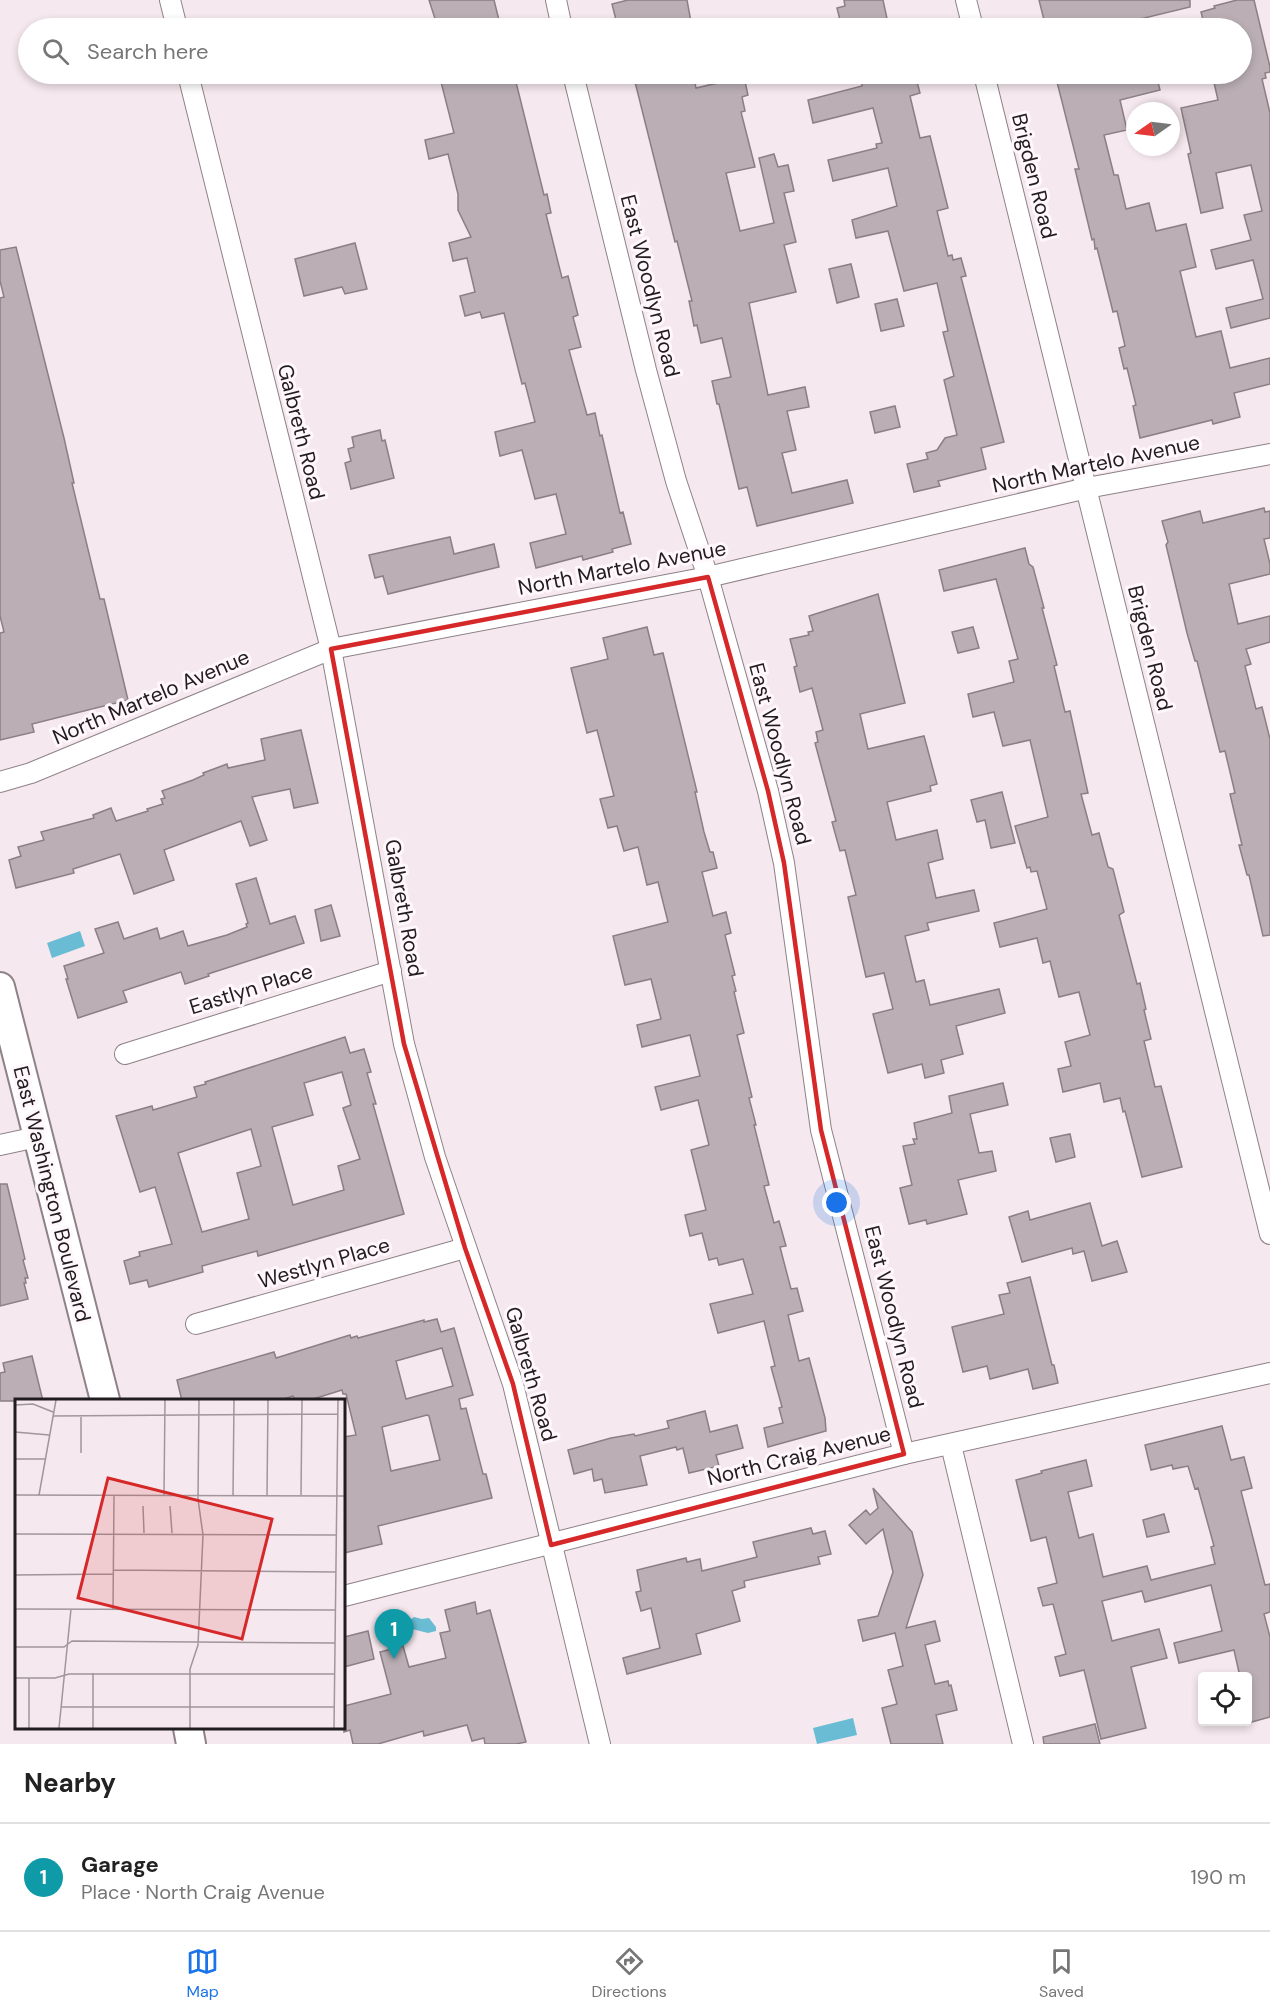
<!DOCTYPE html>
<html lang="en">
<head>
<meta charset="utf-8">
<style>
	:root { --surface:#fff; --page:#f2f2f2; --text:#222; --muted:#767676; --line:#e0e0e0; --accent:#1a73e8 }
	body { margin:0; font-family:"DM Sans",sans-serif; background:var(--page); color:var(--text) }
	.controls { position:absolute; right:18px; bottom:18px; display:grid; overflow:hidden; border-radius:6px; box-shadow:0 3px 9px #0003 }
	.controls button { width:54px; height:54px; display:grid; place-items:center; padding:0; border:0; border-bottom:2px solid var(--line); background:var(--surface); color:var(--text); font:30px sans-serif }
	.compass { position:absolute; left:1126px; top:102px; width:54px; height:54px; border-radius:50%; background:var(--surface); box-shadow:0 3px 9px #0003; rotate:256deg }
	.you { position:absolute; left:837px; top:1203px; width:21px; height:21px; margin:-15px; border:4px solid #fff; border-radius:50%; background:#1a73e8; box-shadow:0 0 0 9px #1a73e833 }
	.badge { display:grid; place-items:center; width:39px; height:39px; border-radius:50%; background:var(--accent); color:#fff; font-size:20px; font-weight:700 }
	.pin { position:absolute; translate:-50% -50px; filter:drop-shadow(0 2px 3px #0008) }
	.pin::after { content:''; position:absolute; top:32px; width:21px; height:18px; background:inherit; clip-path:polygon(0 0,100% 0,50% 100%) }
	.list { margin:0; padding:0; list-style:none }
	h2 { display:flex; justify-content:space-between; align-items:center; height:78px; margin:0; padding:0 24px; font-size:26px }
	h2 small { font-size:20px; font-weight:400; color:var(--muted) }
	.list li { display:grid; grid-template-columns:39px 1fr auto; gap:18px; align-items:center; box-sizing:border-box; height:108px; padding:0 24px; border-top:2px solid var(--line) }
	.list b { display:block; font-size:22px; white-space:nowrap }
	.list p { margin:0; font-size:20px; white-space:nowrap; color:var(--muted) }
	.list em { font-size:20px; font-style:normal; color:var(--muted) }
	.icon { flex:none; width:33px; height:33px; fill:none; stroke:currentColor; stroke-width:2; stroke-linecap:round; stroke-linejoin:round }
	.map { position:relative; flex:none; width:1270px; height:1744px; overflow:hidden }
	.search { position:absolute; background:var(--surface); box-shadow:0 3px 9px #0003; left:18px; right:18px; top:18px; height:66px; display:flex; align-items:center; gap:15px; box-sizing:border-box; padding:0 21px; border-radius:33px; color:var(--muted); font-size:22px }
	.sheet { height:186px; background:var(--surface) }
	nav { display:flex; justify-content:space-around; align-items:center; box-sizing:border-box; height:84px; border-top:2px solid var(--line); background:var(--surface); font-size:16px; color:var(--muted) }
	nav a { display:grid; justify-items:center; gap:3px }
	nav .on { color:var(--accent) }
	.map>svg:first-child { display:block }
	.water { fill:#69bcd4 }
	.building { fill:#bbafb5; stroke:#8b7f85; stroke-width:1.5; fill-rule:evenodd }
	.lines { fill:none; stroke-linecap:round; stroke-linejoin:round }
	.minor-casing { stroke:#8e8288; stroke-width:22 }
	.secondary-casing { stroke:#8e8288; stroke-width:32 }
	.minor { stroke:#fff; stroke-width:20 }
	.secondary { stroke:#fff; stroke-width:28 }
	.marked { fill:none; stroke:#d62828; stroke-width:4.5; stroke-linejoin:round }
	.labels { text-anchor:middle; dominant-baseline:central; stroke-width:6; stroke-linejoin:round; paint-order:stroke }
	.street-label { font-size:21px; fill:#211c1e; stroke:#fff7fb }
	.inset-road { fill:none; stroke:#a0969b; stroke-width:1.5 }
	.view { fill:#d62828; fill-opacity:0.15; stroke:#d62828; stroke-width:3 }
	.inset-edge { fill:none; stroke:#211c1e; stroke-width:3 }
</style>
</head>
<body>
<div class="map">
<svg width="1270" height="1744" viewBox="0 0 1270 1744">
	<rect width="100%" height="100%" fill="#f5e8ee"/>
	<g class="water">
		<path d="M80 931 85 946 52 958 47 943Z"/>
		<path d="M414 1617 422 1619 429 1618 436 1627V1631L428 1633 412 1629 409 1633H406L405 1627 409 1626 410 1620Z"/>
		<path d="M853 1718 857 1735 817 1744 813 1728Z"/>
	</g>
	<g class="building">
		<path d="M429 0H494L501 28H438Z"/>
		<path d="M628 0H687L691 22 662 28H618L612 4Z"/>
		<path d="M844 0H883L889 28H842L837 8 845 6Z"/>
		<path d="M1039 0H1190V7L1136 20 1138 28H1046Z"/>
		<path d="M1237 0H1254L1270 67V72L1265 73 1266 78 1262 79 1270 113V318L1231 328 1226 308 1263 299 1253 260 1216 269 1211 250 1251 240 1244 215 1262 211 1251 165 1216 173 1223 208 1201 213 1188 154 1191 153 1181 108 1218 100 1212 74H1242V28H1205L1201 12 1215 8 1214 6Z"/>
		<path d="M439 74H514L544 195 547 194 551 213 546 214 562 278 568 276 578 315 573 317 581 347 569 350 587 415 595 413 600 436 602 435 620 513 623 512 631 544 612 549 613 552 583 560 582 556 536 568 530 543 566 534 556 494 535 499 522 450 500 456 495 432 535 422 525 383 522 384 504 313 482 318 480 312 465 316 460 296 475 292 467 258 453 261 449 243 471 237 458 210V194L448 154 429 159 425 140 454 133Z"/>
		<path d="M633 74H693L696 88 744 77 748 95 742 97 745 111 741 112 755 167 726 173 740 231 774 223 759 158 774 154 778 167 788 165 794 191 784 193 796 242 784 245 796 292 749 303 768 395 805 387 809 407 787 411 796 450 782 453 792 493 847 480 853 503 757 526 747 487 739 489 719 404H717L712 381 731 377 722 338 701 343 697 325 694 326 689 301H692L677 241 675 242Z"/>
		<path d="M875 74H915L920 93 910 96 920 138 930 136 948 208 937 211 948 256 952 255 953 260 961 258 966 276 961 277 1004 442 981 448 986 469 938 481 940 486 914 492 907 464 928 459 926 453 937 450 945 438 957 435 944 380 954 376 943 332 948 331 937 283 904 291 888 231 856 238 852 220 897 206 888 168 833 181 828 160 877 148 876 144 882 143 873 108 813 123 808 100 862 86V83L877 79Z"/>
		<path d="M1055 74H1121L1122 79 1147 74H1156L1160 90 1120 100 1127 130 1104 135 1114 175H1118L1126 209 1149 203 1156 231 1186 224 1196 267 1180 271 1196 337 1221 331 1230 368 1270 358V384L1234 393 1240 417 1213 424 1212 420 1140 438 1133 406 1136 405 1127 368 1124 369 1119 348 1125 346 1117 311 1113 312 1097 248 1095 249 1094 239 1092 240 1075 169H1079Z"/>
		<path d="M355 243 367 289 345 294 342 287 304 296 295 259Z"/>
		<path d="M16 247 64 438 74 483H72L100 599H104L128 700 32 724 34 732 0 740V633L4 632 0 616V298L4 297 0 281V250Z"/>
		<path d="M851 264 859 297 837 303 829 269Z"/>
		<path d="M897 299 904 326 881 331 875 304Z"/>
		<path d="M895 406 900 427 875 433 870 412Z"/>
		<path d="M380 430 382 441 385 440 394 478 351 489 345 463 351 461 348 449 354 447 352 437Z"/>
		<path d="M1264 508 1265 512 1270 511V538L1264 539 1270 564V574L1229 584 1238 624 1270 616V642L1246 649 1251 664 1245 666 1256 709 1262 707 1270 739V935L1263 936 1249 875H1247L1239 845H1242L1230 794 1235 793 1225 751 1220 752 1197 661H1195L1187 633 1166 545 1168 542 1162 521 1200 511 1203 523Z"/>
		<path d="M450 537 454 554 494 544 499 567 388 594 383 576 375 578 369 555Z"/>
		<path d="M1025 548 1029 564 1033 567 1044 608H1042L1057 665 1054 666 1065 712 1070 711 1088 793 1081 794 1092 835 1099 833 1108 867 1113 869 1124 912 1119 915 1137 984 1140 983 1146 1009 1144 1010 1151 1039 1144 1041 1155 1087 1161 1086 1182 1167 1142 1177 1125 1111 1123 1112 1120 1098 1104 1102 1100 1083 1063 1092 1058 1069 1071 1066 1065 1042 1090 1035 1079 992 1059 997 1050 961 1043 963 1037 938 1000 947 994 923 1047 909 1037 871 1031 872 1030 867 1027 868 1015 826 1048 817 1030 740 1003 746 994 712 973 717 968 694 1014 682 1009 661 1018 659 996 579 944 591 939 570Z"/>
		<path d="M878 594 905 703 860 714 868 749 924 736 937 784 930 786 931 791 887 802 896 840 937 830 943 859 928 863 936 898 974 890 979 911 927 923 929 930 905 936 916 982 924 980 930 1005 999 989 1005 1013 956 1026 963 1054 941 1060 944 1073 925 1078 922 1064 888 1073 873 1014 893 1009 884 973 866 977 848 897 856 895 845 850 840 851 832 822 836 821 815 743 818 742 816 732 823 730 812 688 800 692 794 667 797 666 790 639 809 635 808 632 813 631 809 616Z"/>
		<path d="M647 627 654 655 663 653 697 792H695L704 832 710 852H713L717 868 702 872 713 916 726 912 731 933 725 935 735 975 732 976 736 991 734 992 744 1033 737 1035 752 1097 749 1098 756 1125H754L769 1185 764 1186 774 1223 779 1221 786 1246 780 1247 791 1289 797 1288 803 1311 788 1315 799 1361 809 1358 825 1418 826 1431 768 1447 764 1428 783 1423 779 1408 782 1407 771 1367 775 1366 764 1321 718 1333 710 1304 753 1294 743 1259 719 1265 717 1258 709 1260 702 1233 690 1236 685 1215 706 1210 691 1150 709 1145 698 1100 661 1110 655 1087 700 1076 690 1035 642 1047 637 1025 661 1019 651 979 625 985 613 936 668 922 658 882 647 885 638 847 624 851 617 826 608 828 600 799 614 796 597 730 587 733 571 668 608 659 603 638Z"/>
		<path d="M973 627 979 648 958 653 952 632Z"/>
		<path d="M301 730 318 803 294 808 290 789 252 797 267 840 250 846 241 821 164 850 174 880 134 894 120 854 73 869 74 873 16 888 9 860 21 856 18 847 44 840 41 832 94 818 93 815 111 808 116 821 148 811 147 809 163 804 161 799 165 798 162 791 193 780 204 775 203 773 227 764 228 768 265 760 261 739Z"/>
		<path d="M1002 792 1015 843 991 848 985 820 977 822 971 800Z"/>
		<path d="M256 878 270 924 295 916 304 943 208 974 209 976 185 984 181 972 123 991 127 1002 78 1018 66 979H68L64 966 104 953 95 929 118 922 124 939 157 928 160 939 183 931 188 946 227 935 247 927 246 924 248 923 236 884Z"/>
		<path d="M331 905 340 936 321 941 315 910Z"/>
		<path d="M345 1037 350 1053 364 1049 371 1072 367 1073 376 1104H373L404 1214 258 1256 257 1251 202 1266 203 1272 149 1287 147 1280 130 1284 124 1261 140 1256 139 1252 172 1244 155 1187 140 1192 116 1116 152 1106 153 1110 197 1097 194 1087 206 1084 205 1082ZM342 1072 351 1105 343 1108 360 1159 338 1166 344 1190 293 1205 272 1127 313 1115 304 1083ZM251 1129 261 1166 237 1173 249 1219 202 1232 178 1153Z"/>
		<path d="M1003 1083 1008 1105 970 1114 979 1153 992 1151 996 1171 958 1180 967 1214 927 1224 926 1220 909 1224 900 1188 912 1185 903 1146 915 1144 913 1139H917L914 1123 952 1113 949 1096Z"/>
		<path d="M1070 1134 1075 1157 1056 1162 1050 1138Z"/>
		<path d="M0 1184H7L25 1259 23 1260 28 1278H25L26 1283H24L28 1299 0 1306Z"/>
		<path d="M1090 1203 1102 1246 1117 1241 1127 1272 1092 1281 1084 1251 1073 1254 1072 1248 1022 1262 1009 1217 1028 1211 1030 1220Z"/>
		<path d="M1030 1277 1052 1365H1054L1058 1383 1033 1389 1028 1369 990 1379 987 1366 963 1372 952 1327 1004 1314 999 1295 1010 1293 1007 1283Z"/>
		<path d="M437 1319 441 1332 454 1328 473 1395 459 1399 461 1409 466 1408 483 1474H486L492 1498 378 1526 382 1544 344 1553V1437L356 1435 346 1394H343L342 1390 307 1401H295L293 1396 278 1401H182L177 1380 274 1352 276 1358 350 1335 351 1338 357 1336 358 1338 424 1320V1322ZM442 1348 453 1386 406 1399 396 1361ZM427 1415 429 1416 440 1460 391 1471 382 1427Z"/>
		<path d="M32 1356 43 1401H0V1373L5 1372 3 1363Z"/>
		<path d="M705 1411 710 1432 737 1425 743 1448 716 1455 719 1466 689 1473 683 1448 677 1450 676 1447 640 1456 647 1485 605 1493 602 1479 594 1481 592 1469 574 1474 568 1450 611 1438 634 1434 635 1436 669 1428 667 1421Z"/>
		<path d="M1222 1426 1231 1460 1244 1457 1252 1488 1241 1491 1265 1585 1270 1584V1612L1264 1614 1270 1637V1717L1248 1723V1677H1240L1234 1650 1179 1663 1174 1643 1222 1631 1211 1585 1145 1602 1142 1591 1102 1601 1112 1641 1159 1629 1167 1658 1131 1667 1146 1728 1101 1739 1084 1670 1060 1676 1055 1657 1066 1654 1053 1604 1043 1606 1038 1588 1057 1583 1046 1537 1031 1541 1016 1480 1042 1473 1041 1471 1086 1460 1092 1486 1068 1492 1079 1538 1093 1534 1103 1577 1147 1566 1151 1580 1215 1564 1211 1547 1214 1546 1198 1488 1195 1489 1188 1466 1173 1469 1172 1465 1151 1470 1145 1445Z"/>
		<path d="M873 1488 912 1532 923 1575 906 1628 935 1621 940 1641 925 1645 935 1684 948 1681 949 1686 951 1685 957 1710 936 1715 943 1744H891L882 1708 897 1704 888 1670 903 1666 895 1633 863 1641 858 1620 878 1616 893 1572 883 1529 866 1544 849 1525 866 1510 870 1515 878 1508Z"/>
		<path d="M1164 1514 1169 1532 1147 1537 1143 1520Z"/>
		<path d="M811 1528 813 1534 825 1531 831 1554 818 1557 820 1564 744 1581 745 1587 732 1591 740 1621 696 1634 701 1654 627 1674 623 1658 660 1648 651 1608 641 1611 636 1592 641 1591 637 1570 686 1558 687 1562 700 1559 702 1571 757 1557 753 1542Z"/>
		<path d="M475 1602 477 1614 490 1610 526 1742 516 1744H485L484 1738 472 1741 467 1725 424 1736 423 1731 378 1744H353L350 1730 344 1732V1706L391 1694 380 1652 403 1646 409 1667 446 1658 440 1633 450 1631 445 1610Z"/>
		<path d="M368 1631 374 1659 344 1667V1637Z"/>
		<path d="M1095 1724 1100 1744H1044L1043 1737Z"/>
	</g>
	<g class="lines">
		<g class="minor-casing">
			<g id="minor">
				<path d="M170 0 177 28"/>
				<path d="M556 0 562 28"/>
				<path d="M966 0 973 28"/>
				<path d="M188 74 331 649 404 1044 435 1157 513 1384 600 1744"/>
				<path d="M573 74 646 370 676 481 708 577 768 791 784 863 821 1130 904 1454"/>
				<path d="M984 74 1270 1234"/>
				<path d="M0 782 31 773 331 649 708 577 1087 488 1270 454"/>
				<path d="M125 1054 391 971"/>
				<path d="M0 1145 37 1137"/>
				<path d="M196 1324 465 1248"/>
				<path d="M951 1445 1023 1744"/>
				<path d="M344 1596 904 1454 1270 1373"/>
			</g>
		</g>
		<g class="secondary-casing">
			<g id="secondary">
				<path d="M0 987 105 1400"/>
				<path d="M188 1728 191 1744"/>
			</g>
		</g>
		<use href="#minor" class="minor"/>
		<use href="#secondary" class="secondary"/>
	</g>
	<path class="marked" d="M708 577 768 791 784 863 821 1130 904 1454 551 1545 513 1384 465 1248 404 1044 331 649Z"/>
	<g class="labels">
		<g class="street-label">
			<text transform="translate(1034 176) rotate(76)">Brigden Road</text>
			<text transform="translate(650 286) rotate(76)">East Woodlyn Road</text>
			<text transform="translate(301 432) rotate(76)">Galbreth Road</text>
			<text transform="translate(1096 464) rotate(-12)">North Martelo Avenue</text>
			<text transform="translate(622 568) rotate(-11)">North Martelo Avenue</text>
			<text transform="translate(1150 648) rotate(76)">Brigden Road</text>
			<text transform="translate(151 697) rotate(-23)">North Martelo Avenue</text>
			<text transform="translate(780 754) rotate(75)">East Woodlyn Road</text>
			<text transform="translate(404 908) rotate(80)">Galbreth Road</text>
			<text transform="translate(251 989) rotate(-17)">Eastlyn Place</text>
			<text transform="translate(52 1194) rotate(76)">East Washington Boulevard</text>
			<text transform="translate(324 1263) rotate(-16)">Westlyn Place</text>
			<text transform="translate(894 1317) rotate(76)">East Woodlyn Road</text>
			<text transform="translate(531 1374) rotate(74)">Galbreth Road</text>
			<text transform="translate(799 1456) rotate(-14)">North Craig Avenue</text>
		</g>
	</g>
	<g transform="translate(15 1399)">
		<rect width="330" height="330" fill="#f5e8ee"/>
		<path class="inset-road" d="M0 6 18 5 38 13M38 17 323 15M66 18V54M0 33 34 36M0 60H30M0 96 330 97M24 96 41 1M149 96 150 1M252 96 253 1M286 96 287 1M218 97 219 1M128 107 129 134M155 107 157 134M0 135 322 136M99 171 321 173M0 176 99 175M0 210 321 211M98 210 99 97M0 248H49L57 242 320 244M78 274V329M0 279H40L54 275H320M46 308H319M14 329V279M44 329 56 210M175 329V270L183 246 188 136 183 100 184 1M319 329 323 1"/>
		<path class="view" d="M93 79 257 120 227 240 63 199Z"/>
		<rect width="330" height="330" class="inset-edge"/>
	</g>
</svg>
<div class="controls">
<button><svg class="icon" aria-label="locate" viewBox="0 0 24 24"><circle cx="12" cy="12" r="6"/><path d="M12 2v4M12 18v4M2 12h4M18 12h4"/></svg></button>
</div>
<svg class="compass" viewBox="-18 -18 36 36"><path d="M0-13l5 13h-10z" fill="#e53935"/><path d="M0 13l5-13h-10z" fill="#767676"/></svg>
<div class="you"></div>
<div class="pin badge" style="left:394px;top:1659px;background:#0f9aa8">1</div>
<div class="search"><svg class="icon" aria-label="search" viewBox="0 0 24 24"><circle cx="10" cy="10" r="6"/><path d="M15 15l6 6"/></svg>Search here</div>
</div>
<section class="sheet">
<h2>Nearby<small></small></h2>
<ul class="list">
<li><span class="badge" style="background:#0f9aa8">1</span><div><b>Garage</b><p>Place · North Craig Avenue</p></div><em>190 m</em></li>
</ul>
</section>
<nav>
<a class="on"><svg class="icon" aria-label="map" viewBox="0 0 24 24"><path d="M3 6l6-2 6 2 6-2v14l-6 2-6-2-6 2zM9 4v14M15 6v14"/></svg>Map</a>
<a><svg class="icon" aria-label="directions" viewBox="0 0 24 24"><path d="M12 3l9 9-9 9-9-9zM9 14v-3h6M13 9l2 2-2 2"/></svg>Directions</a>
<a><svg class="icon" aria-label="saved" viewBox="0 0 24 24"><path d="M7 4h10v16l-5-4-5 4z"/></svg>Saved</a>
</nav>
</body>
</html>
